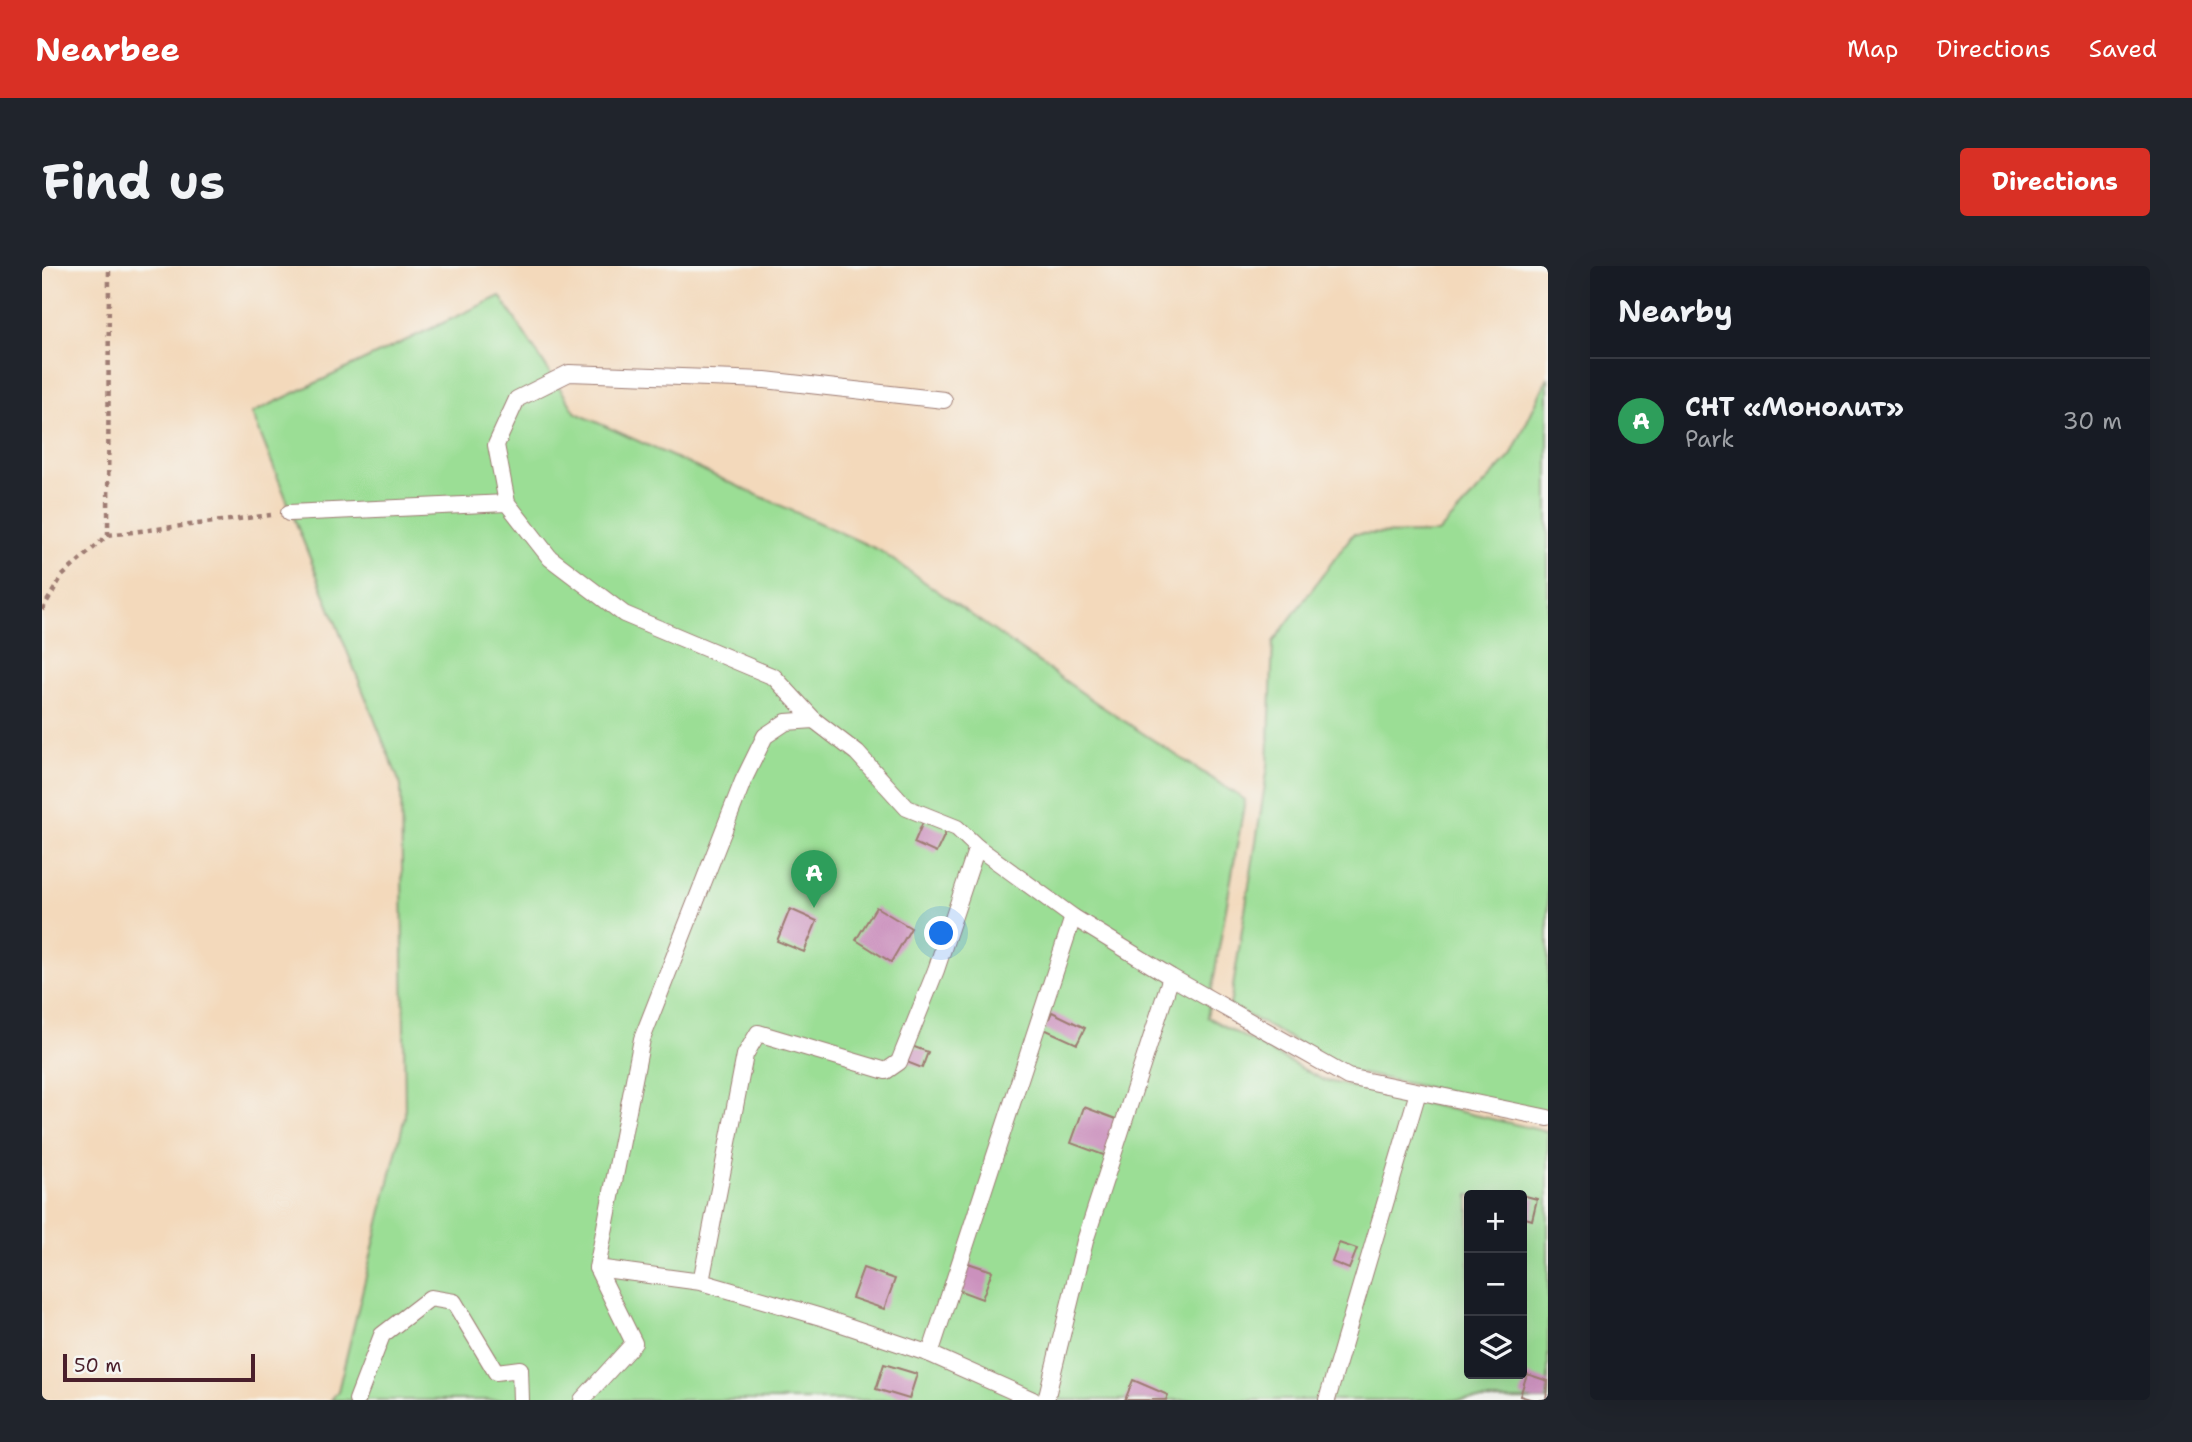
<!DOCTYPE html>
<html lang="en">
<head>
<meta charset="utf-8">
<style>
	:root { --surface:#171b24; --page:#20242c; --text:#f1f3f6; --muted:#9ea1a6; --line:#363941; --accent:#d93025 }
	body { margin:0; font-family:"Shantell Sans",sans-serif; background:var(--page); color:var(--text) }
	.controls { position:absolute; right:21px; bottom:21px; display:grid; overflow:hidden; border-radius:7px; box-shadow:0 7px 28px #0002 }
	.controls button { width:63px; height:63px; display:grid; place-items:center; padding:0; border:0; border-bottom:2px solid var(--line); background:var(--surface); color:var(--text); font:35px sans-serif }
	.scale { position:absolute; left:21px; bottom:18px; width:192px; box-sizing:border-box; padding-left:7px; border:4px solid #4a1f2b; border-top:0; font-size:19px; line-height:24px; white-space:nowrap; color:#4a1f2b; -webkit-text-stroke:5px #f6f6f2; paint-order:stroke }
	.you { position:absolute; left:900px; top:668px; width:24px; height:24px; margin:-18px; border:5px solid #fff; border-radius:50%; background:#1a73e8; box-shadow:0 0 0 10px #1a73e833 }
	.badge { display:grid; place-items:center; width:46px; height:46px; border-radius:50%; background:var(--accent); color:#fff; font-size:23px; font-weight:700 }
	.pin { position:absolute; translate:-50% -58px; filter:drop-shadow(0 2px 4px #0008) }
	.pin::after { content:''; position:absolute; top:37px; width:24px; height:21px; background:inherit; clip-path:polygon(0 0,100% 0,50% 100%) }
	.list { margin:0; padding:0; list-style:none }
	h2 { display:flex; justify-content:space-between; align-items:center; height:91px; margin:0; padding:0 28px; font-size:30px }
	h2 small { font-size:23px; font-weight:400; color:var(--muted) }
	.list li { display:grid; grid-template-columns:46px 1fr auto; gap:21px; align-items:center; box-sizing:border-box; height:126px; padding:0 28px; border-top:2px solid var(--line) }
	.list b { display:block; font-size:26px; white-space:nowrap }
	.list p { margin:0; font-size:23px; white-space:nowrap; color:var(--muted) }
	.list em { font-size:23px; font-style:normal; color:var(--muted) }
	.icon { flex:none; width:38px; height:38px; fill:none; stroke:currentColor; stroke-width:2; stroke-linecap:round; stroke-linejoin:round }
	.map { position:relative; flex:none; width:1506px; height:1134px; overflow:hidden; border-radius:7px }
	header { display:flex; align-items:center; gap:42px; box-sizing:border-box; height:98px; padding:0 35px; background:var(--accent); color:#fff }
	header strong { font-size:33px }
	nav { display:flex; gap:38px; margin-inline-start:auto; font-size:24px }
	.intro { display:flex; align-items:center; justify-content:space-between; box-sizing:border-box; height:168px; padding:0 42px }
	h1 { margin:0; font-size:49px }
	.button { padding:18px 32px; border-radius:7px; background:var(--accent); color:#fff; font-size:24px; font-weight:700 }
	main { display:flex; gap:42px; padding:0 42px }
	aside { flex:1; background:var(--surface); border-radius:7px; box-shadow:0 7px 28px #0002 }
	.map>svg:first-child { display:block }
	.green { fill:#9bde95; stroke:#727e60; stroke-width:2; fill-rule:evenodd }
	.building { fill:#cb91bd }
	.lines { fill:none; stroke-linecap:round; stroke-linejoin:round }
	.service-casing { stroke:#9e7c73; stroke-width:18 }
	.path { stroke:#9e7c73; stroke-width:4.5; stroke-dasharray:5 5; stroke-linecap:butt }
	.service { stroke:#fff; stroke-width:16 }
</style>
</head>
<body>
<header>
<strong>Nearbee</strong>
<nav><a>Map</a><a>Directions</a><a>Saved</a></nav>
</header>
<div class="intro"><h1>Find us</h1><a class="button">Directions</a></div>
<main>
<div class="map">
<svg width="1506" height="1134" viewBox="0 0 1506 1134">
	<rect width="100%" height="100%" fill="#f6f6f2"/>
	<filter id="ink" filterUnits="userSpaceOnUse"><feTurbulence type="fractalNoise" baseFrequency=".0143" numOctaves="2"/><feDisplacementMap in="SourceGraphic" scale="14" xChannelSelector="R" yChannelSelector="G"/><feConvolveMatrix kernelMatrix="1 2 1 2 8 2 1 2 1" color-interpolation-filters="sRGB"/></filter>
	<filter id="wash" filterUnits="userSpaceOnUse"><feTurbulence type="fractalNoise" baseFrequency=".00686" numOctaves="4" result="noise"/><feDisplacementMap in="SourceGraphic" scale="28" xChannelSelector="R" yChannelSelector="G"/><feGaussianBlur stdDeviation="1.57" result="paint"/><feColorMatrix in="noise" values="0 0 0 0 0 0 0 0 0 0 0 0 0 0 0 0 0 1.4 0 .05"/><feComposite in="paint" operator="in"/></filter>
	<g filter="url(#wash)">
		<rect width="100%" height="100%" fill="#f3d9bb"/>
		<g class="green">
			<path d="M458 30 534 147 837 284 1056 438 1203 534 1165 751 1281 814 1506 866V1134H289L296 1125 363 850 359 520 210 147ZM1427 929H1480V1108H1427Z"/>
			<path d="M1506 111V847L1311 806 1188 740 1226 500 1231 376 1311 268 1396 267 1469 190Z"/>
		</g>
		<g id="blocks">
			<g class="building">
				<path d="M881 556 904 566 894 587 872 577Z"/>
				<path d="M834 641 869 662 849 696 814 674Z"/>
				<path d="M748 643 775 655 762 686 735 675Z"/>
				<path d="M1010 746 1043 762 1035 778 1002 763Z"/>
				<path d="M867 779 886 786 880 802 862 795Z"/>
				<path d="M1042 841 1077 854 1064 890 1029 877Z"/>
				<path d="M1480 929 1495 933 1490 954 1480 951Z"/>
				<path d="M1297 977 1315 983 1307 1003 1290 996Z"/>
				<path d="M923 996 950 1005 940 1033 913 1023Z"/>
				<path d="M821 1002 853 1013 842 1043 810 1032Z"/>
				<path d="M842 1098 875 1108 867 1133 834 1123Z"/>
				<path d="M1485 1108 1506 1115 1504 1134H1491L1478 1130Z"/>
				<path d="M1091 1114 1126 1129 1124 1134H1083Z"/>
			</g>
		</g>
	</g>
	<g filter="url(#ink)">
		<use href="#blocks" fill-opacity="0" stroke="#9e7c73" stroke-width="2"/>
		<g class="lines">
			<g class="service-casing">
				<g id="service">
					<path d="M902 134 723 114 527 107 475 133 454 179 465 237 508 292 582 348 732 411 772 454 815 487 865 542 915 562 935 581"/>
					<path d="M247 247 465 237"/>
					<path d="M555 1002 659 1016 779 1051 888 1088 991 1134"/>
					<path d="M659 1016 703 789 716 767 844 805 857 796 894 704 935 581 1031 651 1129 711 1306 811 1506 852"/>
					<path d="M888 1088 1031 651"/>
					<path d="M315 1134 340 1069 388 1032 412 1036 454 1106 478 1103 479 1134"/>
					<path d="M540 1134 592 1077 555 1002 600 773 701 515 723 470 744 456 772 454"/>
					<path d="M1004 1134 1043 975 1129 711"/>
					<path d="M1285 1134 1376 826"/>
				</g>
			</g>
			<g class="path">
				<path d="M66 269 229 249"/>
				<path d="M0 344 20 310 66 269 67 0"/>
			</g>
			<use href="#service" class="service"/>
		</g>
	</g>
</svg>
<div class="controls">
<button>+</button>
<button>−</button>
<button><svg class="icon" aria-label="layers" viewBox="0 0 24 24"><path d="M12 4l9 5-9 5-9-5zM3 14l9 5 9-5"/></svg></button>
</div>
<div class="scale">50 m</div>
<div class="you"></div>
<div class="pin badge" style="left:772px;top:642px;background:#2e9e5b">A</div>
</div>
<aside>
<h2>Nearby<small></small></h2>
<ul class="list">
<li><span class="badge" style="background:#2e9e5b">A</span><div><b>СНТ «Монолит»</b><p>Park</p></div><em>30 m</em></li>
</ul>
</aside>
</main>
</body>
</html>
